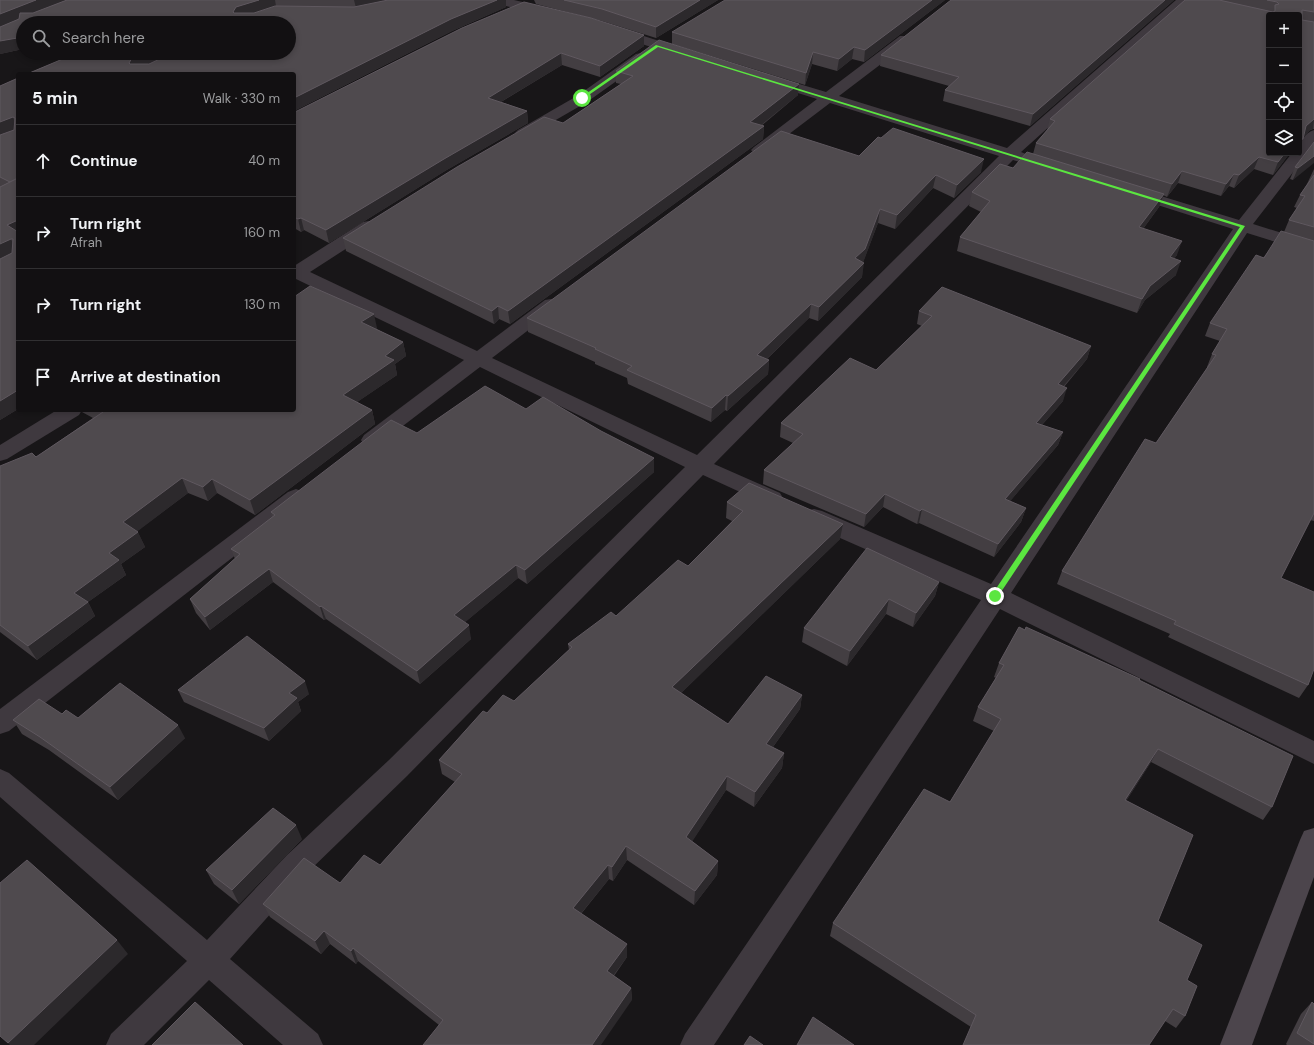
<!DOCTYPE html>
<html lang="en">
<head>
<meta charset="utf-8">
<style>
	:root { --surface:#121012; --page:#1f1e20; --text:#f1f3f6; --muted:#9c9d9f; --line:#313032 }
	body { margin:0; font-family:"DM Sans",sans-serif; background:var(--page); color:var(--text) }
	.controls { position:absolute; right:12px; top:12px; display:grid; overflow:hidden; border-radius:4px; box-shadow:0 2px 6px #0003 }
	.controls button { width:36px; height:36px; display:grid; place-items:center; padding:0; border:0; border-bottom:1px solid var(--line); background:var(--surface); color:var(--text); font:20px sans-serif }
	.stop { position:absolute; width:12px; height:12px; margin:-9px; border:3px solid #5be640; border-radius:50%; background:#fff }
	.stop.end { background:#5be640; border-color:#fff; box-shadow:0 1px 4px #0008 }
	.list { margin:0; padding:0; list-style:none }
	h2 { display:flex; justify-content:space-between; align-items:center; height:52px; margin:0; padding:0 16px; font-size:17px }
	h2 small { font-size:13px; font-weight:400; color:var(--muted) }
	.list li { display:grid; grid-template-columns:26px 1fr auto; gap:12px; align-items:center; box-sizing:border-box; height:72px; padding:0 16px; border-top:1px solid var(--line) }
	.list b { display:block; font-size:15px; white-space:nowrap }
	.list p { margin:0; font-size:13px; white-space:nowrap; color:var(--muted) }
	.list em { font-size:13px; font-style:normal; color:var(--muted) }
	.icon { flex:none; width:22px; height:22px; fill:none; stroke:currentColor; stroke-width:2; stroke-linecap:round; stroke-linejoin:round }
	.map { position:relative; flex:none; width:1314px; height:1045px; overflow:hidden }
	.search { position:absolute; background:var(--surface); box-shadow:0 2px 6px #0003; left:16px; top:16px; width:280px; height:44px; display:flex; align-items:center; gap:10px; box-sizing:border-box; padding:0 14px; border-radius:22px; color:var(--muted); font-size:15px }
	.panel { position:absolute; background:var(--surface); box-shadow:0 2px 6px #0003; left:16px; top:72px; width:280px; height:340px; border-radius:4px }
	.map>svg:first-child { display:block }
	.lines { fill:none; stroke-linecap:round; stroke-linejoin:round }
	.street { fill:#3f393f; fill-rule:evenodd }
	.secondary { fill:#4c454c; fill-rule:evenodd }
	.wall { fill:#433e42 }
	.shaded-wall { fill:#2c292c }
	.building { fill:#4f4a4e; stroke:#5f585f }
	.route { fill:#5be640 }
</style>
</head>
<body>
<div class="map">
<svg width="1314" height="1045" viewBox="0 0 1314 1045">
	<rect width="100%" height="100%" fill="#181618"/>
	<g class="lines">
		<g class="street">
			<path d="M493 0H514L552 9 553 12 552 15 547 16 494 3Z"/>
			<path d="M1176 0H1190L1021 152 1028 155 1031 158 1028 161 1023 163 1013 160 714 464 780 493 783 498 780 503 772 506 764 503 703 475 407 776 307 873 230 959 318 1034 323 1045H283L209 980 144 1045H106L111 1034 187 961 0 797V769L9 773 207 940 287 855 389 760 685 467 480 367 378 445 371 447 364 445 361 440 364 435 464 360 296 279H294V266L363 222 369 221 375 222 377 226 375 230 310 272 477 351 545 300 551 299 557 300 560 304 557 308 492 358 697 455 999 156 830 103 764 153 759 155 754 153 751 150 754 147 817 99 766 83 764 80 766 77 771 76 776 77 826 92 900 36H910L912 39 910 42 839 96 1007 148Z"/>
			<path d="M616 27 687 50 689 53 687 56 682 57 611 34 609 31 611 28Z"/>
			<path d="M641 53 646 54 648 57 646 60 587 102 528 136 523 138 518 136 515 133 518 130 577 96 636 54Z"/>
			<path d="M1314 130V145L1253 224 1314 243V254L1247 233 1011 593 1314 741V764L1000 609 714 1045H680L685 1034 981 600 806 523 803 517 806 511 814 509 822 511 991 584 1233 229 1126 195 1124 192 1126 189 1132 187 1138 189 1239 220 1292 153H1299C1299 143 1304 133 1314 130Z"/>
			<path d="M57 410H82L79 415 7 459 0 461V445Z"/>
			<path d="M296 489 304 492 307 497 304 502 9 731 0 734V709L288 492Z"/>
		</g>
		<path class="secondary" d="M1314 828V877L1252 1045H1220L1300 840 1304 831Z"/>
	</g>
	<g class="wall">
		<path d="M0 0H385L364 5 388 0H506V7L452 31 294 111 27 74 77 53H170L147 64H149L289 23H23V49L0 54Z"/>
		<path d="M534 0H718L656 38 602 21 536 4Z"/>
		<path d="M945 0 864 62 852 59 837 71 812 64 805 85 672 44V32Z"/>
		<path d="M951 0H1174L1030 126 943 101 945 90 949 86 880 66 881 55Z"/>
		<path d="M1185 0H1314V129H1313L1310 130 1304 136 1299 148V15L1290 153 1273 175 1254 169 1234 188 1229 186 1221 196 1178 183 1167 197 1163 195 1159 207 1143 229 1177 255 1174 258 1176 275 1145 300 1137 313 957 251 960 237 981 212 969 206 972 192 1013 168 1033 154 1036 143 1047 130 1050 119Z"/>
		<path d="M644 35V46L600 77 562 65 501 102 527 111 528 123 445 171 329 243 304 230 301 232 294 228V112Z"/>
		<path d="M616 71 798 95 761 126H764L763 139 510 324 499 319 494 324 346 251 343 238 563 123 621 84 616 83Z"/>
		<path d="M18 78V409L0 420V86Z"/>
		<path d="M1314 142 1293 180 1290 179 1295 167Z"/>
		<path d="M859 156 981 172 954 198 933 188 895 229 878 223 863 262 862 277 818 321 809 318 767 359 769 360 768 374 727 411 725 410 711 422 628 384 627 378 595 364V362L528 332 527 318Z"/>
		<path d="M1314 169V521L1310 520 1281 578 1308 685 1299 698 1168 637 1170 634 1057 584 1062 571 1156 443 1208 367H1207L1212 354 1220 341 1205 336 1210 323 1284 232 1289 220 1297 208 1294 207 1300 195 1307 184Z"/>
		<path d="M294 297 377 328 376 329 403 342 406 356 395 364 397 375 357 402 372 410 375 424 255 515 217 493 208 501 188 493 137 531 145 547 121 564 126 575 88 602 95 616 37 660 0 632V466L36 457 93 418 82 412 81 410H294Z"/>
		<path d="M919 311 1091 346 1087 359 1064 387 1063 401 1042 425 1063 432 1058 445 1010 501 1026 508 1021 522 994 557 919 523 917 524 883 507 864 527 763 484 764 470 793 443 780 437 781 423 876 370 922 326 917 324Z"/>
		<path d="M526 409 654 472 527 584 518 578 465 622 471 639 420 684 326 619 324 620 273 582 210 630 196 613 190 599 235 559 231 549 272 517 271 512 417 433Z"/>
		<path d="M727 502 840 539 681 693 728 724 802 695 800 709 773 747 784 753 782 768 754 807 726 790 692 841 718 861 717 875 694 905 627 860 613 881 609 879 581 914 627 957 614 976 631 988 632 1000 439 1025 358 961 356 964 330 944 321 954 270 917 263 904 340 883 380 865 455 782 442 774 439 760 487 713 514 701 569 650 568 644 616 616 688 566 732 521 726 518Z"/>
		<path d="M939 582 935 596 913 627 886 614 847 666 802 642 804 628Z"/>
		<path d="M1025 630 1139 680 1272 807 1263 820 1151 762 1126 801 1158 921 1187 980 1185 1016 1176 1028 1165 1021 971 1027 830 936 833 923 950 802 994 731 973 721 978 707 996 678 994 677 999 663Z"/>
		<path d="M178 690 309 694 298 702 301 711 269 741 184 702Z"/>
		<path d="M62 714 78 718 185 738 118 800 49 750 22 734 13 720Z"/>
		<path d="M302 839 239 904 214 884 206 870Z"/>
		<path d="M1312 1002 1314 1004V1045H1287L1286 1044 1301 1014Z"/>
	</g>
	<g class="shaded-wall">
		<path d="M36 0H67L0 27V14Z"/>
		<path d="M259 0H275L276 6 239 19 233 12 236 7Z"/>
		<path d="M354 0H385L356 8Z"/>
		<path d="M497 0H506V7L452 31 294 111V98L451 19Z"/>
		<path d="M700 0H718L656 38V27Z"/>
		<path d="M932 0H945L864 62 865 50Z"/>
		<path d="M1165 0H1174L1030 126 1033 114Z"/>
		<path d="M125 19 126 23H101Z"/>
		<path d="M644 35V46L600 77V66Z"/>
		<path d="M23 37V49L0 54V41Z"/>
		<path d="M854 47 852 59 837 71 839 59Z"/>
		<path d="M813 52 812 64 805 85 806 73Z"/>
		<path d="M142 53H170L135 70 129 63 132 58Z"/>
		<path d="M561 53 562 65 489 109 488 98Z"/>
		<path d="M799 84 798 95 750 134V122Z"/>
		<path d="M527 111 528 123 445 171 329 243 326 230 444 159Z"/>
		<path d="M13 117 17 129 0 136V122Z"/>
		<path d="M1314 119 1313 129 1310 130 1301 138 1306 126Z"/>
		<path d="M764 126 763 139 510 324 508 311Z"/>
		<path d="M1285 153H1290L1273 175 1278 162Z"/>
		<path d="M1314 156V163L1293 180 1298 168Z"/>
		<path d="M1259 157 1254 169 1234 188 1239 175Z"/>
		<path d="M984 159 981 172 954 198 957 185Z"/>
		<path d="M1182 171 1178 183 1167 197 1172 184Z"/>
		<path d="M1234 174 1229 186 1221 196 1226 184Z"/>
		<path d="M936 175 933 188 895 229 897 215Z"/>
		<path d="M1164 194 1159 207 1134 241 1139 227Z"/>
		<path d="M880 209 878 223 863 263 855 258Z"/>
		<path d="M301 218 304 230 301 232 298 219Z"/>
		<path d="M18 220V236L7 225Z"/>
		<path d="M11 239 17 253 0 260V244Z"/>
		<path d="M1182 241 1177 255 1165 271 1170 257Z"/>
		<path d="M1181 261 1176 275 1145 300 1137 313 1142 299 1150 286Z"/>
		<path d="M864 263 862 277 818 321 819 307Z"/>
		<path d="M811 304 809 318 756 369 757 355Z"/>
		<path d="M498 306 499 319 494 324 492 311Z"/>
		<path d="M374 314 377 328 365 336 361 322Z"/>
		<path d="M403 342 406 356 395 364 397 375 347 409 343 395 385 356Z"/>
		<path d="M1091 346 1087 359 1054 397 1058 384Z"/>
		<path d="M769 360 768 374 727 411 728 396Z"/>
		<path d="M1067 388 1063 401 1032 436 1036 423Z"/>
		<path d="M18 390V409L0 420V401Z"/>
		<path d="M726 395 725 410 711 422 712 408Z"/>
		<path d="M372 410 375 424 255 515 250 500Z"/>
		<path d="M1063 432 1058 445 1001 512 1005 499Z"/>
		<path d="M654 458V472L527 584 525 570Z"/>
		<path d="M182 478 188 493 130 537 123 522Z"/>
		<path d="M212 479 217 493 208 501 203 487Z"/>
		<path d="M885 494 883 507 864 527 866 514Z"/>
		<path d="M1026 508 1021 522 994 557 998 544Z"/>
		<path d="M922 509 919 523 917 524 920 511Z"/>
		<path d="M843 524 840 539 672 702V687Z"/>
		<path d="M138 532 145 547 121 564 126 575 88 602 95 616 37 660 28 646 74 593 109 553Z"/>
		<path d="M516 565 518 578 457 629 454 615Z"/>
		<path d="M269 569 273 582 210 630 205 617Z"/>
		<path d="M939 582 935 596 913 627 916 613Z"/>
		<path d="M889 599 886 614 847 666 850 651Z"/>
		<path d="M321 606 326 619 324 620 320 607Z"/>
		<path d="M469 625 471 639 420 684 417 671Z"/>
		<path d="M305 681 309 694 298 702 301 711 269 741 264 728 289 693Z"/>
		<path d="M802 695 800 709 765 758 766 744Z"/>
		<path d="M178 725 185 738 118 800 110 787Z"/>
		<path d="M1158 749 1151 762 1118 814 1125 800Z"/>
		<path d="M784 753 782 768 754 807 755 792Z"/>
		<path d="M727 776 726 790 686 851V837Z"/>
		<path d="M296 825 302 839 239 904 232 890Z"/>
		<path d="M626 846 627 860 613 881 612 867Z"/>
		<path d="M718 861 717 875 694 905 695 891Z"/>
		<path d="M608 865 609 879 574 922 573 908Z"/>
		<path d="M324 931 330 944 321 954 315 941Z"/>
		<path d="M117 940 128 954 34 1045H10L8 1043Z"/>
		<path d="M627 944V957L607 984V971Z"/>
		<path d="M353 948 358 961 356 964 351 951Z"/>
		<path d="M631 988 632 1000 601 1045H592Z"/>
	</g>
	<g class="building">
		<path d="M0 0H36L0 14Z"/>
		<path d="M67 0H259L236 7 233 12 234 13H254L275 6 354 7 388 0H497L451 19 294 98V74H27L77 53H142L132 58 129 63 130 64H149L172 53H289V23H126L125 19 101 23H23V37L0 41V27L19 19 20 13H33Z"/>
		<path d="M564 0H700L656 27 602 9Z"/>
		<path d="M725 0H932L865 50 854 47 839 59 813 52 806 73 672 32Z"/>
		<path d="M951 0H1165L1033 114 945 90 959 77 881 55Z"/>
		<path d="M1185 0H1219L1273 12 1275 11V5L1279 4 1277 2 1267 0H1314V12L1302 10V20L1314 22V119L1306 126 1303 139 1299 140V15H1269V153H1285L1278 162 1259 157 1239 175 1234 174 1226 184 1182 171 1172 184 1036 143 1055 121 1050 119Z"/>
		<path d="M524 2 591 18 644 35 600 66 561 53 488 98 527 111 444 159 326 230 301 218 298 219 294 217V112L297 111 462 28Z"/>
		<path d="M659 40 799 84 750 122 764 126 508 311 498 306 492 311 343 238 457 167 544 117 563 123 633 76 616 71Z"/>
		<path d="M18 78V178L10 182 0 177V135L14 130 15 118 13 117 0 122V86Z"/>
		<path d="M893 128 984 159 957 185 936 175 897 215 880 209 865 249 855 258 864 263 819 307 811 304 757 355 769 360 728 396 726 395 712 408 627 370 632 366 595 349 596 348 527 318 781 131 859 156 878 137 881 138Z"/>
		<path d="M1314 142V156L1298 168 1295 167Z"/>
		<path d="M1027 152 1164 194 1139 227 1182 241 1170 257 1181 261 1150 286 1142 299 960 237 990 201 972 192 1000 164 1013 168Z"/>
		<path d="M1314 175V227L1289 220 1305 196 1300 195Z"/>
		<path d="M18 178V220L7 225 18 232V390L0 401V259L12 253 13 239H11L0 244V187Z"/>
		<path d="M1281 231 1314 241V513L1281 578 1314 592V669L1308 685 1174 624 1176 621 1062 571 1145 439 1156 443 1216 355 1212 354 1227 329 1210 323 1256 255 1264 258Z"/>
		<path d="M310 286 374 314 361 322 403 342 385 356 394 360 343 395 372 410 250 500 212 479 203 487 182 478 123 522 138 532 109 553 119 560 74 593 88 602 28 646 0 625V466L32 453 36 457 103 412 98 410H294V297Z"/>
		<path d="M942 287 1091 346 1058 384 1067 388 1036 423 1063 432 1005 499 1026 508 998 544 922 509 920 511 885 494 866 514 764 470 803 434 781 423 850 358 876 370 932 316 919 311Z"/>
		<path d="M485 386 526 409 543 397 601 431 654 458 525 570 516 565 454 615 469 625 417 671 321 606 320 607 269 569 205 617 190 599 240 554 231 549 275 515 271 512 391 420 417 433Z"/>
		<path d="M749 483 843 524 672 687 728 724 766 676 802 695 766 744 784 753 755 792 727 776 686 837 718 861 695 891 626 846 612 867 608 865 573 908 627 944 607 971 631 988 592 1045H423L443 1020 353 948 351 951 324 931 315 941 263 904 304 858 340 883 364 855 380 865 462 774 439 760 483 711 487 713 503 695 514 701 572 647 568 644 611 612 616 616 678 560 688 566 743 511 727 502Z"/>
		<path d="M867 548 939 582 916 613 889 599 850 651 804 628Z"/>
		<path d="M1019 627 1025 630 1026 627 1140 679 1139 680 1293 756 1272 807 1158 749 1125 800 1193 835 1158 921 1202 945 1187 980 1197 986 1185 1016 1173 1009 1149 1045H963L976 1015 833 923 924 789 950 802 1001 719 978 707 1004 665 999 663Z"/>
		<path d="M247 636 305 681 289 693 297 698 264 728 178 690Z"/>
		<path d="M120 683 178 725 110 787 40 737 13 720 39 699 62 714 66 710 78 718Z"/>
		<path d="M273 808 296 825 232 890 206 870Z"/>
		<path d="M27 860 117 940 8 1043 0 1036V883Z"/>
		<path d="M195 1002 243 1045H152Z"/>
		<path d="M1312 1002 1314 1004V1044L1297 1033Z"/>
		<path d="M813 1017 854 1045H797Z"/>
		<path d="M750 1036 763 1045H744Z"/>
	</g>
	<path class="route" d="M656 45 1245 226 997 598H992L991 596 1240 227 658 47 583 99H580V98Z"/>
</svg>
<div class="controls">
<button>+</button>
<button>−</button>
<button><svg class="icon" aria-label="locate" viewBox="0 0 24 24"><circle cx="12" cy="12" r="6"/><path d="M12 2v4M12 18v4M2 12h4M18 12h4"/></svg></button>
<button><svg class="icon" aria-label="layers" viewBox="0 0 24 24"><path d="M12 4l9 5-9 5-9-5zM3 14l9 5 9-5"/></svg></button>
</div>
<div class="stop" style="left:582px;top:98px"></div>
<div class="stop end" style="left:995px;top:596px"></div>
<div class="search"><svg class="icon" aria-label="search" viewBox="0 0 24 24"><circle cx="10" cy="10" r="6"/><path d="M15 15l6 6"/></svg>Search here</div>
<section class="panel">
<h2>5 min<small>Walk · 330 m</small></h2>
<ul class="list">
<li><svg class="icon" aria-label="ahead" viewBox="0 0 24 24"><path d="M12 20V5M6 11l6-6 6 6"/></svg><div><b>Continue</b></div><em>40 m</em></li>
<li><svg class="icon" aria-label="right" viewBox="0 0 24 24"><path d="M7 20v-9h11M14 6l5 5-5 5"/></svg><div><b>Turn right</b><p>Afrah</p></div><em>160 m</em></li>
<li><svg class="icon" aria-label="right" viewBox="0 0 24 24"><path d="M7 20v-9h11M14 6l5 5-5 5"/></svg><div><b>Turn right</b></div><em>130 m</em></li>
<li><svg class="icon" aria-label="arrive" viewBox="0 0 24 24"><path d="M6 21V4h12l-3 4 3 4H6"/></svg><div><b>Arrive at destination</b></div></li>
</ul>
</section>
</div>
</body>
</html>
